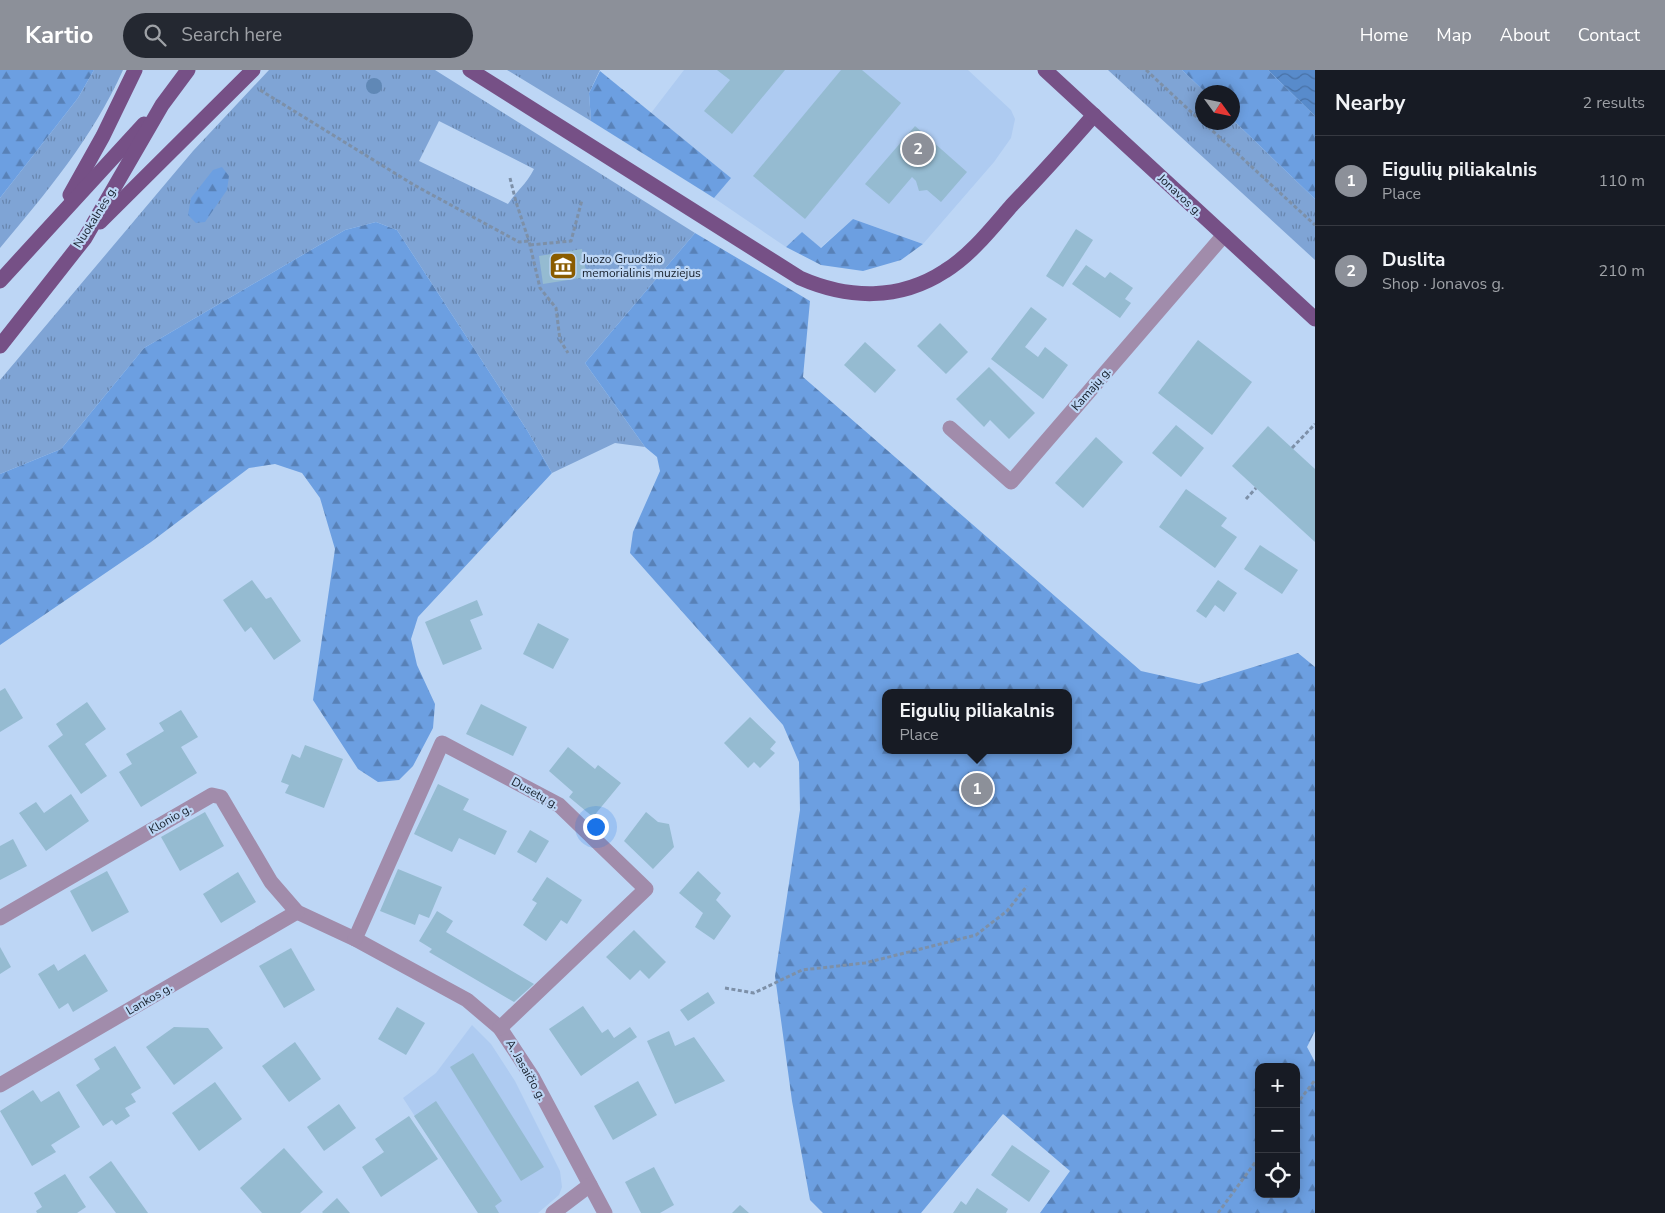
<!DOCTYPE html>
<html lang="en">
<head>
<meta charset="utf-8">
<style>
	:root { --surface:#171b24; --page:#242831; --text:#f1f3f6; --muted:#9ea1a6; --line:#363941; --accent:#8c9099 }
	body { margin:0; font-family:"Nunito Sans",sans-serif; background:var(--page); color:var(--text) }
	.controls { position:absolute; right:15px; bottom:15px; display:grid; overflow:hidden; border-radius:10px; box-shadow:0 2px 12px #0003 }
	.controls button { width:45px; height:45px; display:grid; place-items:center; padding:0; border:0; border-bottom:1px solid var(--line); background:var(--surface); color:var(--text); font:25px sans-serif }
	.compass { position:absolute; left:1195px; top:15px; width:45px; height:45px; border-radius:50%; background:var(--surface); box-shadow:0 2px 12px #0003; rotate:123deg }
	.you { position:absolute; left:595px; top:756px; width:18px; height:18px; margin:-12px; border:4px solid #fff; border-radius:50%; background:#1a73e8; box-shadow:0 0 0 8px #1a73e833 }
	.badge { display:grid; place-items:center; width:32px; height:32px; border-radius:50%; background:var(--accent); color:#fff; font-size:16px; font-weight:700 }
	.pin { position:absolute; translate:-50% -50%; border:2px solid #fff; box-shadow:0 1px 5px #0006 }
	.popup { position:absolute; left:882px; top:619px; width:190px; height:65px; box-sizing:border-box; display:grid; place-content:center; border-radius:10px; background:var(--surface); filter:drop-shadow(0 1px 4px #0005); font-size:16px; white-space:nowrap; color:var(--muted) }
	.popup b { font-size:19px; color:var(--text) }
	.popup::after { content:''; position:absolute; left:50%; top:100%; margin-left:-10px; border:10px solid transparent; border-top-color:var(--surface) }
	.list { margin:0; padding:0; list-style:none }
	h2 { display:flex; justify-content:space-between; align-items:center; height:65px; margin:0; padding:0 20px; font-size:21px }
	h2 small { font-size:16px; font-weight:400; color:var(--muted) }
	.list li { display:grid; grid-template-columns:32px 1fr auto; gap:15px; align-items:center; box-sizing:border-box; height:90px; padding:0 20px; border-top:1px solid var(--line) }
	.list b { display:block; font-size:19px; white-space:nowrap }
	.list p { margin:0; font-size:16px; white-space:nowrap; color:var(--muted) }
	.list em { font-size:16px; font-style:normal; color:var(--muted) }
	.icon { flex:none; width:28px; height:28px; fill:none; stroke:currentColor; stroke-width:2; stroke-linecap:round; stroke-linejoin:round }
	.map { position:relative; flex:none; width:1315px; height:1143px; overflow:hidden }
	header { display:flex; align-items:center; gap:30px; box-sizing:border-box; height:70px; padding:0 25px; background:var(--accent); color:#fff }
	header strong { font-size:24px }
	nav { display:flex; gap:28px; margin-inline-start:auto; font-size:18px }
	.search { width:350px; height:45px; background:var(--page); display:flex; align-items:center; gap:12px; box-sizing:border-box; padding:0 18px; border-radius:28px; color:var(--muted); font-size:19px }
	main { display:flex }
	aside { flex:1; background:var(--surface) }
	.map>svg:first-child { display:block }
	.built { fill:#aecbf1 }
	.grass { fill:url(#grass-tufts); fill-rule:evenodd }
	.forest { fill:url(#forest-firs); fill-rule:evenodd }
	.water { fill:url(#water-waves) }
	.building { fill:#95bbd1 }
	.lines { fill:none; stroke-linecap:round; stroke-linejoin:round }
	.path { stroke:#7d90a8; stroke-width:3; stroke-dasharray:4 2.5; stroke-linecap:butt }
	.minor { stroke:#a18cab; stroke-width:15 }
	.major { stroke:#765086; stroke-width:15 }
	.tree { fill:#6088b6 }
	.labels { text-anchor:middle; dominant-baseline:central; stroke-width:4.5; stroke-linejoin:round; paint-order:stroke }
	.street-label { font-size:12px; fill:#17202c; stroke:#bdd6f5 }
	.poi-label { font-size:12px; fill:#17202c; stroke:#bdd6f5; text-anchor:start }
</style>
</head>
<body>
<header>
<strong>Kartio</strong>
<div class="search"><svg class="icon" aria-label="search" viewBox="0 0 24 24"><circle cx="10" cy="10" r="6"/><path d="M15 15l6 6"/></svg>Search here</div>
<nav><a>Home</a><a>Map</a><a>About</a><a>Contact</a></nav>
</header>
<main>
<div class="map">
<svg width="1315" height="1143" viewBox="0 0 1315 1143">
	<defs>
		<pattern id="grass-tufts" width="24" height="20" patternUnits="userSpaceOnUse" patternTransform="scale(1.25)"><rect width="24" height="20" fill="#7fa4d5"/><path d="M3 7l-1-3M5 7V3M7 7l1-3M15 17l-1-3M17 17v-4M19 17l1-3" fill="none" stroke="#6785ad"/></pattern>
		<pattern id="forest-firs" width="22" height="20" patternUnits="userSpaceOnUse" patternTransform="scale(1.25)"><rect width="22" height="20" fill="#6c9fe1"/><path d="M5 1l3.5 6h-7zM16 11l3.5 6h-7z" fill="#5881b7"/></pattern>
		<pattern id="water-waves" width="16" height="10" patternUnits="userSpaceOnUse" patternTransform="scale(1.25)"><rect width="16" height="10" fill="#588bcb"/><path d="M0 5q4-4 8 0t8 0" fill="none" stroke="#4871a5"/></pattern>
	</defs>
	<rect width="100%" height="100%" fill="#bdd6f5"/>
	<g class="built">
		<path d="M684 0H968L1011 40 1015 49 1011 68 994 92 923 174 853 149 820 178 802 162 786 177 714 128 730 108 651 43Z"/>
		<path d="M472 955 491 974 515 1011 560 1101 562 1117 559 1125 538 1143H478L403 1028 436 1003Z"/>
	</g>
	<g class="grass">
		<path d="M94 0H123C93 67 47 122 0 178V128L78 28Z"/>
		<path d="M269 0H435L695 163 585 293 645 377 615 373 552 403 527 360 397 160 376 152 345 160 144 278 61 379 0 404V310L193 81ZM439 51 534 99C526 115 517 120 508 134L419 91Z"/>
		<path d="M507 0H600L589 23 591 51Z"/>
		<path d="M1108 0H1182L1205 22H1202V52H1232L1233 50 1315 129V190Z"/>
	</g>
	<g class="forest">
		<path d="M0 0H94L78 28 0 128Z"/>
		<path d="M1182 0H1268L1315 46V129L1233 50 1232 22H1205Z"/>
		<path d="M600 1 731 108 714 128 591 51 589 23Z"/>
		<path d="M222 97 229 106 227 120 205 152 196 153 188 145 191 128 213 100Z"/>
		<path d="M853 149 923 174 901 190 863 201 821 195 786 177 802 162 821 178Z"/>
		<path d="M376 152 397 160 527 360 552 403 418 547 411 569 417 595 435 634 433 658 413 696 399 710 378 712 358 699 313 630 335 479 320 428 302 403 275 394 249 398 151 472 0 575V404L61 379 144 278 345 160Z"/>
		<path d="M695 163 810 231 803 307 1141 601 1199 614 1298 583 1315 597V961L1307 977 1315 992V1143H1040L1070 1101 1003 1044 921 1143H823L810 1130 792 1031 775 906 800 740 799 692 783 655 630 483 633 462 660 401 657 387 645 377 585 293ZM886 623H1068V680H886ZM1259 997H1296V1124H1259Z"/>
	</g>
	<path class="water" d="M1268 0H1315V46Z"/>
	<g class="building">
		<path d="M717 0H785L732 64 704 41 730 10Z"/>
		<path d="M841 0H862L901 33 805 149 753 106Z"/>
		<path d="M915 56 967 102 941 132 927 120 919 121 916 111 912 107 889 134 865 114Z"/>
		<path d="M1076 159 1093 170 1063 217 1046 206Z"/>
		<path d="M582 179 587 207 543 214 539 186Z"/>
		<path d="M1086 195 1105 208 1110 202 1133 218 1125 229 1131 233 1120 248 1072 214Z"/>
		<path d="M1031 237 1047 249 1025 277 1038 287 1045 277 1068 295 1043 329 991 289Z"/>
		<path d="M940 253 968 282 946 304 917 276Z"/>
		<path d="M1198 270 1252 312 1212 365 1158 323Z"/>
		<path d="M865 272 896 300 875 323 844 295Z"/>
		<path d="M989 297 1035 343 1009 369 990 350 984 357 956 329Z"/>
		<path d="M1176 355 1204 378 1181 407 1152 383Z"/>
		<path d="M1268 356 1315 399V472L1232 396Z"/>
		<path d="M1096 367 1123 392 1083 438 1055 413Z"/>
		<path d="M1186 419 1227 448 1221 456 1237 467 1215 498 1159 457Z"/>
		<path d="M1260 475 1298 500 1282 524 1244 499Z"/>
		<path d="M252 510 266 529 271 527 301 571 274 590 251 557 245 562 223 530Z"/>
		<path d="M1218 510 1237 523 1224 542 1215 535 1206 548 1196 541Z"/>
		<path d="M477 530 483 545 470 550 482 579 443 595 425 552Z"/>
		<path d="M538 553 569 569 553 599 523 584Z"/>
		<path d="M5 618 23 648 0 662V621Z"/>
		<path d="M87 632 106 659 85 674 107 706 81 724 48 676 63 665 56 654Z"/>
		<path d="M481 634 527 657 513 686 466 664Z"/>
		<path d="M181 640 198 667 181 677 197 703 141 737 119 702 132 694 126 684 164 661 159 653Z"/>
		<path d="M750 647 776 672 770 679 775 683 760 698 754 692 748 698 724 673Z"/>
		<path d="M305 675 343 689 324 738 285 723 289 715 281 712 292 684 300 688Z"/>
		<path d="M568 677 595 699 598 695 621 713 593 747 569 727 573 722 549 701Z"/>
		<path d="M438 714 469 729 463 740 507 761 495 785 459 768 452 782 414 764Z"/>
		<path d="M71 724 89 751 46 781 19 743 36 732 44 743Z"/>
		<path d="M205 742 224 776 180 801 161 767Z"/>
		<path d="M646 742 658 752 669 754 674 777 653 799 624 771Z"/>
		<path d="M530 760 549 771 536 793 517 782Z"/>
		<path d="M13 769 27 796 0 810V776Z"/>
		<path d="M398 799 442 817 429 848 419 844 415 855 380 841Z"/>
		<path d="M107 801 129 842 92 862 70 821Z"/>
		<path d="M698 801 721 823 716 830 731 846 714 870 695 857 703 843 679 823Z"/>
		<path d="M238 802 256 832 221 853 203 824Z"/>
		<path d="M547 807 582 830 567 854 561 850 546 871 523 855 537 833 532 830Z"/>
		<path d="M437 841 453 851 446 862 534 914 514 932 429 882 432 879 419 871Z"/>
		<path d="M634 860 666 892 649 909 640 900 630 910 606 887Z"/>
		<path d="M0 877 11 897 0 904Z"/>
		<path d="M291 878 315 920 284 938 259 896Z"/>
		<path d="M85 884 108 921 73 942 68 933 59 939 38 904 54 894 58 901Z"/>
		<path d="M708 922 715 933 688 951 680 940Z"/>
		<path d="M583 936 602 963 608 959 614 968 630 957 637 967 581 1006 549 959Z"/>
		<path d="M397 937 425 953 406 985 378 969Z"/>
		<path d="M174 957 208 958 223 978 174 1015 146 977Z"/>
		<path d="M669 961 675 976 694 967 725 1011 675 1034 647 971Z"/>
		<path d="M295 972 321 1009 289 1032 262 996Z"/>
		<path d="M115 976 141 1018 131 1024 136 1032 125 1038 130 1046 116 1055 112 1050 103 1056 76 1015 100 999 94 989Z"/>
		<path d="M473 983 544 1097 521 1111 450 997Z"/>
		<path d="M638 1011 657 1045 613 1070 594 1036Z"/>
		<path d="M215 1012 242 1049 199 1081 172 1043Z"/>
		<path d="M33 1020 41 1032 59 1021 80 1057 51 1075 56 1082 32 1096 0 1041Z"/>
		<path d="M436 1031 502 1131 495 1136 499 1143H478L414 1046Z"/>
		<path d="M339 1034 356 1058 324 1081 307 1057Z"/>
		<path d="M409 1046 438 1089 381 1127 362 1097 384 1082 375 1069Z"/>
		<path d="M1012 1075 1050 1101 1029 1132 991 1105Z"/>
		<path d="M284 1078 323 1122 300 1143H262L240 1118Z"/>
		<path d="M111 1091 148 1143H116L89 1107Z"/>
		<path d="M654 1097 674 1135 660 1143H641L625 1112Z"/>
		<path d="M65 1104 86 1137 77 1143H37L36 1141 42 1137 34 1123Z"/>
		<path d="M977 1118 1008 1139 1006 1143H953L961 1131 966 1135Z"/>
		<path d="M337 1128 350 1143H323L322 1142Z"/>
		<path d="M740 1135 749 1143H732Z"/>
	</g>
	<g class="lines">
		<g class="path">
			<path d="M1146 0 1202 52"/>
			<path d="M260 20 414 115 519 172 529 171 540 218 556 238 560 270 568 283"/>
			<path d="M1203 52 1315 155"/>
			<path d="M510 108 516 132 529 171"/>
			<path d="M530 175 571 171 582 130"/>
			<path d="M1292 378 1315 354"/>
			<path d="M1246 429 1256 418"/>
			<path d="M725 918 754 923 802 900 865 893 976 865 1007 841 1027 816"/>
			<path d="M1296 1035 1315 1010"/>
			<path d="M1218 1143 1259 1087"/>
		</g>
		<g class="minor">
			<path d="M950 358 1011 412 1224 165"/>
			<path d="M0 848 212 725 221 727 271 812 297 842 355 869 467 930 500 958 533 1008 605 1143"/>
			<path d="M355 869 442 673 559 735 646 819 500 958"/>
			<path d="M0 1015 297 842"/>
			<path d="M553 1143 590 1115"/>
		</g>
		<g class="major">
			<path d="M470 0 800 208C848 229 899 231 945 201 971 185 992 158 1012 135 1040 106 1067 76 1094 45"/>
			<path d="M1045 0 1315 249"/>
			<path d="M70 125 103 66 135 0"/>
			<path d="M100 152 253 0"/>
			<path d="M0 211 144 54"/>
			<path d="M0 276 85 168 162 35 188 0"/>
		</g>
	</g>
	<circle class="tree" cx="374" cy="16" r="8"/>
	<defs>
		<g id="museum-square" transform="scale(1.4375)"><rect x="-9" y="-9" width="18" height="18" rx="4" fill="#8a5c00" stroke="#bdd6f5"/><path d="M0-6L6-3V-2H-6V-3ZM-5-1h2V3h-2ZM-1-1h2V3h-2ZM3-1h2V3H3ZM-6 4H6V6H-6Z" fill="#fff"/></g>
	</defs>
	<g fill-rule="evenodd">
		<use href="#museum-square" x="563" y="196"/>
	</g>
	<g class="labels">
		<g class="street-label">
			<text transform="translate(1180 125) rotate(43)">Jonavos g.</text>
			<text transform="translate(95 147) rotate(-58)">Nuokalnės g.</text>
			<text transform="translate(1091 319) rotate(-49)">Kamajų g.</text>
			<text transform="translate(535 723) rotate(29)">Dusetų g.</text>
			<text transform="translate(170 749) rotate(-30)">Klonio g.</text>
			<text transform="translate(149 929) rotate(-30)">Lankos g.</text>
			<text transform="translate(526 1000) rotate(60)">A. Jasaičio g.</text>
		</g>
		<g class="poi-label">
			<text x="582" y="189">Juozo Gruodžio<tspan x="582" dy="14">memorialinis muziejus</tspan></text>
		</g>
	</g>
</svg>
<div class="controls">
<button>+</button>
<button>−</button>
<button><svg class="icon" aria-label="locate" viewBox="0 0 24 24"><circle cx="12" cy="12" r="6"/><path d="M12 2v4M12 18v4M2 12h4M18 12h4"/></svg></button>
</div>
<svg class="compass" viewBox="-18 -18 36 36"><path d="M0-13l5 13h-10z" fill="#e53935"/><path d="M0 13l5-13h-10z" fill="#9ea1a6"/></svg>
<div class="you"></div>
<div class="pin badge" style="left:977px;top:719px">1</div>
<div class="popup"><b>Eigulių piliakalnis</b>Place</div>
<div class="pin badge" style="left:918px;top:79px">2</div>
</div>
<aside>
<h2>Nearby<small>2 results</small></h2>
<ul class="list">
<li><span class="badge">1</span><div><b>Eigulių piliakalnis</b><p>Place</p></div><em>110 m</em></li>
<li><span class="badge">2</span><div><b>Duslita</b><p>Shop · Jonavos g.</p></div><em>210 m</em></li>
</ul>
</aside>
</main>
</body>
</html>
